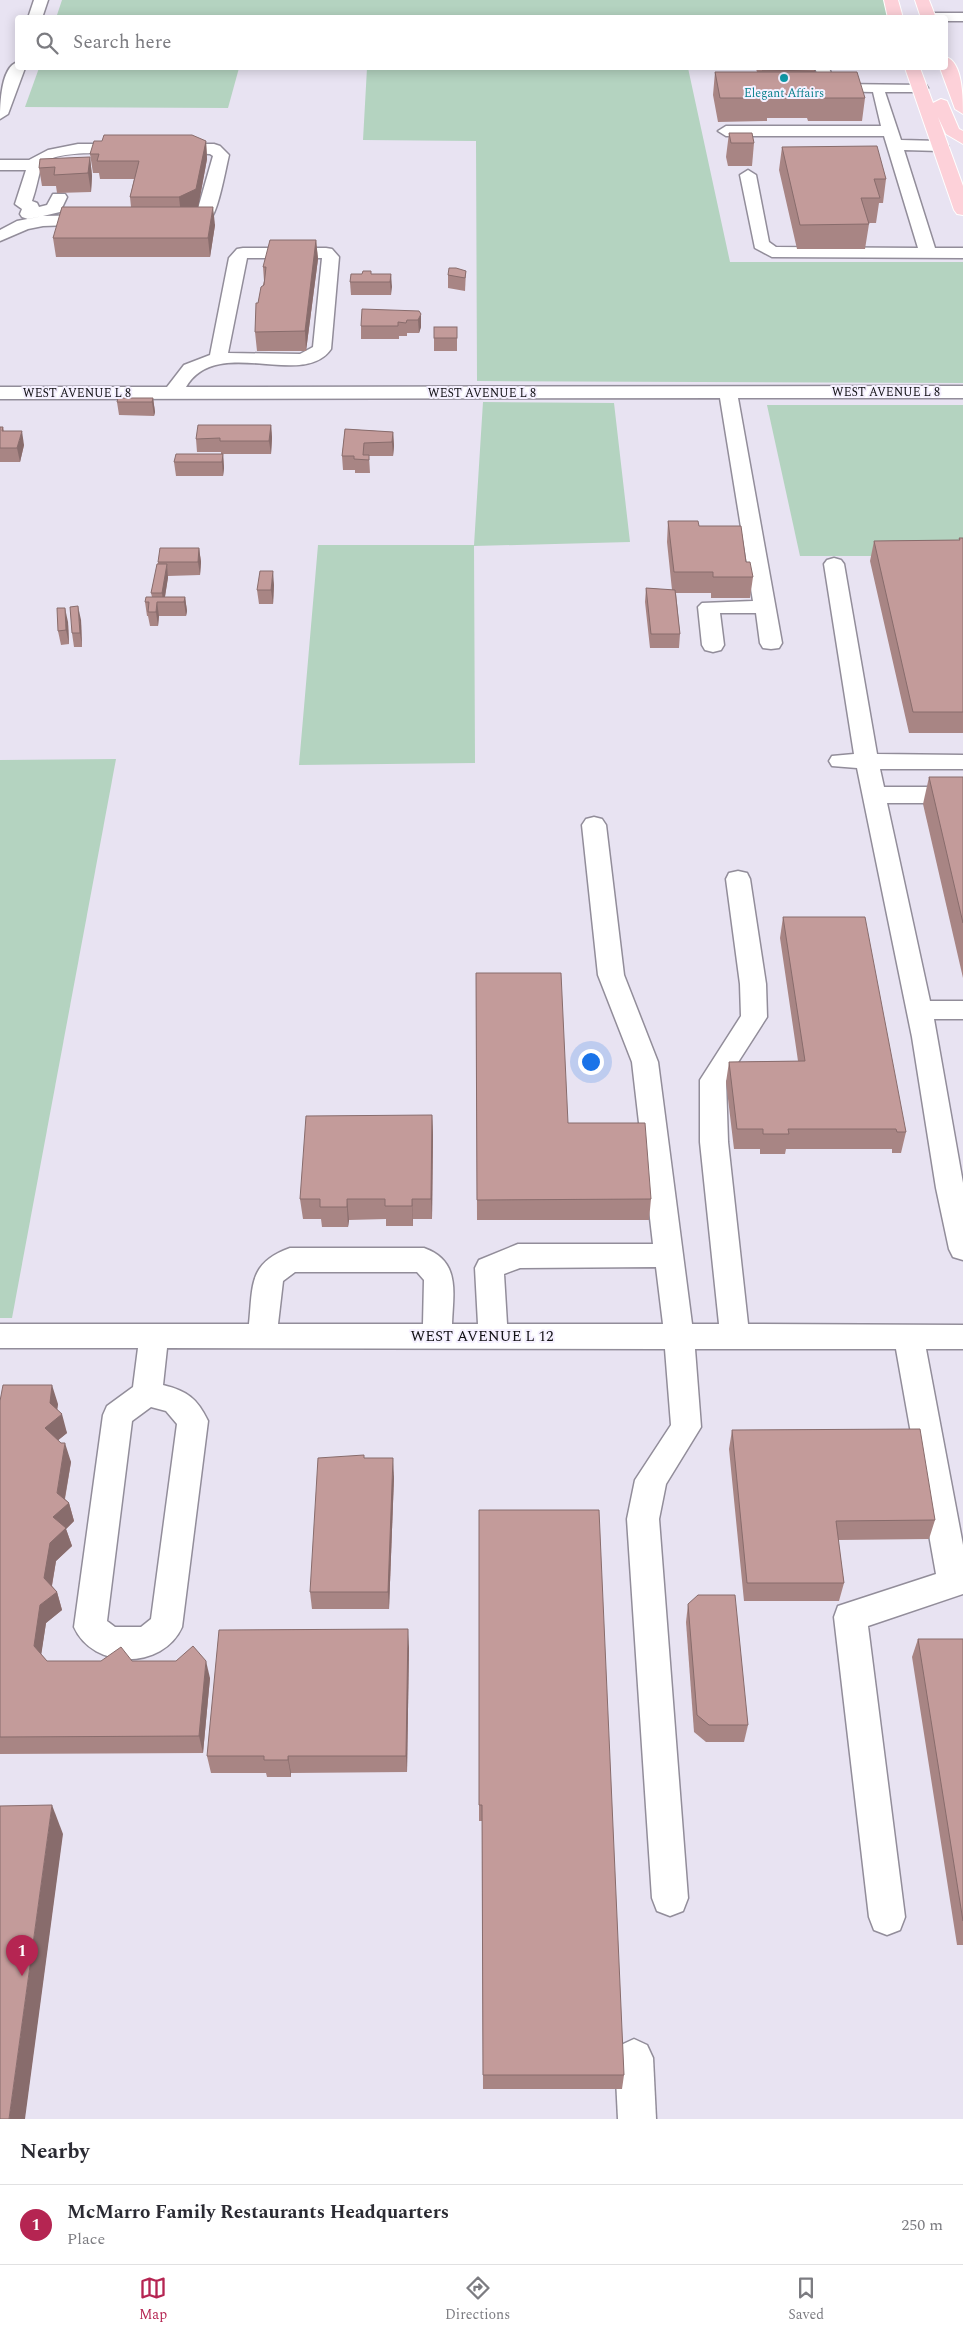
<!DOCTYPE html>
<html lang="en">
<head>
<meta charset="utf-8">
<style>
	:root { --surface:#fff; --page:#f7f7f7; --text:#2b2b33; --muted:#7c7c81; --line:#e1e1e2; --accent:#b52552 }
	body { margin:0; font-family:Spectral,serif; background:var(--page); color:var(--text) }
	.you { position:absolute; left:590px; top:1061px; width:18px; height:18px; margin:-12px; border:4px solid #fff; border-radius:50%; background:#1a73e8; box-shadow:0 0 0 8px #1a73e833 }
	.badge { display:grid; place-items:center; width:32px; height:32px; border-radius:50%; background:var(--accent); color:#fff; font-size:16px; font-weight:700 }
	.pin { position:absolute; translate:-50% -41px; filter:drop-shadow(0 1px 2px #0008) }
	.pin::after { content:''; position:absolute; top:26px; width:18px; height:15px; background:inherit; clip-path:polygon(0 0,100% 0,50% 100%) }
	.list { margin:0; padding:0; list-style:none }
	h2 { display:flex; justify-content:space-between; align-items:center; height:65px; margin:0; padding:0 20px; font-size:21px }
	h2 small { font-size:16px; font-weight:400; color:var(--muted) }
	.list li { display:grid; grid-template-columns:32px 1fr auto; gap:15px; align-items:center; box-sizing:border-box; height:80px; padding:0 20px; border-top:1px solid var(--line) }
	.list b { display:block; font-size:19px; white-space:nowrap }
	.list p { margin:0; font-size:16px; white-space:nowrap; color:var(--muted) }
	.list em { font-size:16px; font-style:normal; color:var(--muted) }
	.icon { flex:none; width:28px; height:28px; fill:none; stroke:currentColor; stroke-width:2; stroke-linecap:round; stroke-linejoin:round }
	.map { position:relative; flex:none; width:963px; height:2119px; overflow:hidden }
	.search { position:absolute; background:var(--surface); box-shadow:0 2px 12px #0003; left:15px; right:15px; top:15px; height:55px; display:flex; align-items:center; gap:12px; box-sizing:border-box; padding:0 18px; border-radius:5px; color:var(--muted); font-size:19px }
	.sheet { height:145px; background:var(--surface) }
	nav { display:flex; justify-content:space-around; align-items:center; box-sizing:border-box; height:70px; border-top:1px solid var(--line); background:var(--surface); font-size:14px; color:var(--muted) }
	nav a { display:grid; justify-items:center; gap:2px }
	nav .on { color:var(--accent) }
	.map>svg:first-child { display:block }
	.green { fill:#b4d3c0 }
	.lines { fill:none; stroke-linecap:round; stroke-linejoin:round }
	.minor-casing { stroke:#928d9a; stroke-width:3 }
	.major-casing { stroke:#fff; stroke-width:2 }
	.minor { fill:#fff; fill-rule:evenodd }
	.major { fill:#fdd1d9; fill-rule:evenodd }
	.wall { fill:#a88584 }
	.shaded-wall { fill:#886c6c }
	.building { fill:#c39b9a; stroke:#886c6c }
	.culture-dot { fill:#0f9aa8; stroke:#f5f0ff; stroke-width:2 }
	.labels { text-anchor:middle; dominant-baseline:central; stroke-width:4; stroke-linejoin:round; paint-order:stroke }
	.far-culture-label { font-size:12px; fill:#0d838f; stroke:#f5f0ff }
	.far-street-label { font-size:12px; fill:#111014; stroke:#f5f0ff }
	.street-label { font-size:15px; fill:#111014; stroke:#f5f0ff }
</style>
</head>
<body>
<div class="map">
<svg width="963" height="2119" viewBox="0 0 963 2119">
	<rect width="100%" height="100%" fill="#e8e3f2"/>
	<g class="green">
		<path d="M62 0H889L895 18H56Z"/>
		<path d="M39 68H239L228 108 25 107Z"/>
		<path d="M367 68H688L730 262H963V383L477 381 476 141 363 140Z"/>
		<path d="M483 402 614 403 630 542 474 546 475 763 299 765 318 545H474Z"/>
		<path d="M767 405H963V556H800Z"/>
		<path d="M116 759 12 1318H0V760Z"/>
	</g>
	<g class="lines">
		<g class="minor-casing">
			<g id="minor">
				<path d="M34 0H48L42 18H28Z"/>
				<path d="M929 13H963V21H946V18L922 17Z"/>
				<path d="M18 62V68H25L8 114 0 119C0 105 1 66 18 62Z"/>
				<path d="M815 68H829L835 84 926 85 928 88 921 92H885L901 140 940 141 948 146 940 151 904 150 935 248H963V258L772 257 755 248 740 175 748 170 756 175 769 242 776 247 918 248 884 136H726L718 131 726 126H881L873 92 824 91Z"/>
				<path d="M78 144H128L136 149 128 154C112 153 47 149 41 167 38 178 36 190 32 201L37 203 39 207 47 205 53 194H65L67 197 60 212 43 216 94 215 100 216 102 220 100 224 43 226 28 229 0 241V230L17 221 43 216 28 219 22 217 20 214 22 209 15 204 26 170H0V160H29L48 150Z"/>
				<path d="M172 144H214L220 146 229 155C226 167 218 213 210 219 200 226 186 225 175 223L173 219 175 215 197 212 213 156 210 154 166 152 164 149 166 146Z"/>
				<path d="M243 248H326L332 249 339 257 331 349C303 390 217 334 186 387L963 386V398H738L782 643 779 648 771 649 763 648 760 643 756 613H720L724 645 721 650 713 652 705 650 702 645 698 607 702 603 753 601 720 398 0 399V387H167L184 365 210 355 229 258 237 249ZM247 258H322L313 347 300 354 228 353Z"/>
				<path d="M834 558 841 560 844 564 877 754 963 755V769H880L884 787H963V803H887L930 1001H963V1019H934L963 1183V1260L953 1257 949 1249 936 1188 912 1037 857 768 832 766 829 761 832 756 854 754 824 564 827 560Z"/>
				<path d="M594 817 602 819 606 825 624 975 658 1062 692 1324H719L700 1142V1080L741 1016 740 984 726 879 729 873 738 871 747 873 750 879 766 984 767 1017 726 1081 728 1142 748 1324 963 1325V1349H926L963 1545V1594L868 1626 905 1917 900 1930 887 1935 874 1930 869 1917 834 1617 838 1606 936 1574 896 1349H695L701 1427 666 1484 659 1519 688 1898 683 1911 670 1916 657 1911 652 1898 627 1519 635 1480 671 1425 665 1349 167 1348 163 1385C187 1391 197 1398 208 1421L182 1627C163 1670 93 1670 74 1627L103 1415 107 1406 133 1387 138 1348H0V1324H249C253 1286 248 1263 290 1248H424C461 1261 453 1293 452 1324H478L475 1268 479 1260 518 1244H653L632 1062 598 975 582 825 586 819ZM656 1267 663 1324H507L504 1274 520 1268ZM295 1272H417L424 1280 423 1324H278L283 1281ZM151 1407 166 1411 177 1424 151 1619 141 1627H115L107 1621 132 1421Z"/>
				<path d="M634 2039 647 2045 653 2058 656 2119H618L615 2058 621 2045Z"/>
			</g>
		</g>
		<g class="major-casing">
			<g id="major">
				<path d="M884 0H898L903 18H888Z"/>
				<path d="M915 0H929L936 18H921Z"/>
				<path d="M946 57C963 62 963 99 963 114L955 109 940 68H946Z"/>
				<path d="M905 68H920L933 103 941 99 947 101 959 129 963 131V144L946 134 938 117 963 186V215L957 214 954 210Z"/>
			</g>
		</g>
		<use href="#minor" class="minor"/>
		<use href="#major" class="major"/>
	</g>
	<g class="wall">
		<path d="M753 68H814L815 72 865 98 862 121H808L807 118H767V121L718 122 713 95 715 72H757L756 69H753Z"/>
		<path d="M729 133 754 143 752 166H728L726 157Z"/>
		<path d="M206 141 207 159 198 207 215 225 210 257H56L53 238 131 207 130 197 134 179H100L99 173H93L90 154Z"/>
		<path d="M782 147 886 179 883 203H879L876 223H868L869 224 865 249H797L779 170Z"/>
		<path d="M90 157 92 176 91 192 57 193 56 186H42L39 168Z"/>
		<path d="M316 240 318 259 306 351H257L255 332 258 303 264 281 263 267Z"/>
		<path d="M466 271 465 291 448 288V275Z"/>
		<path d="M371 274H391V295H351L350 282Z"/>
		<path d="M419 311 421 327 419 333H407V336H399V339H361V326Z"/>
		<path d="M457 327V351H434V338Z"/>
		<path d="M153 398 155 412 154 416 119 415 117 402Z"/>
		<path d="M271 425 272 438 271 454H223L224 468 223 476H176L174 462 221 454V452H197L196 439Z"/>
		<path d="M0 427H3L4 431 24 445 20 462H0Z"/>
		<path d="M345 429 393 432 394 446 393 456H369L370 473H355V470H343L342 456Z"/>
		<path d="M668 521 699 526 746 562 753 577 750 598H711V593H676L680 634 679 648H650L645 602 646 588 672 590 667 542Z"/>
		<path d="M959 538H963V733H909L870 561 874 541 959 540Z"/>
		<path d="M199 548 201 562 200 575 168 576 165 597H185L187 611 186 616H159L158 626H150L148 616H147L145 602 152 597 151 593 158 562Z"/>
		<path d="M274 585 273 604H259L257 590Z"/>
		<path d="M81 620 82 647H74L72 633Z"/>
		<path d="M68 622 69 644 61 645 58 631Z"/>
		<path d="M929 777H963V978L923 804Z"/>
		<path d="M783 917 906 1132 901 1153H892V1149H786L785 1154H760V1149H734L726 1082 729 1062 798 1061 780 938Z"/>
		<path d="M476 973 568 1123 651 1199 649 1220H477Z"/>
		<path d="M432 1115 433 1135 432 1219H413V1226H386V1219L349 1220 348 1227H322L321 1219H303L300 1199Z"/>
		<path d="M0 1401 58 1404 57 1409 67 1433 58 1440 71 1462 65 1499 69 1503 74 1521 66 1529 72 1546 56 1561 52 1586 57 1592 62 1610 46 1623 41 1654 47 1661H132L210 1678 203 1753 0 1754Z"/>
		<path d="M732 1430 935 1520 929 1539 838 1540 844 1583 839 1601H744L729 1449Z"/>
		<path d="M394 1477 389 1609H312L310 1592Z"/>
		<path d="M479 1510 624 2075 622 2089H483L482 1821H479Z"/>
		<path d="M688 1604 748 1725 744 1742H706L694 1732 686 1622Z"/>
		<path d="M918 1639H963V1945H957L912 1657Z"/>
		<path d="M409 1647 407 1772 291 1773V1777H267L266 1773H211L207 1756Z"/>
	</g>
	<g class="shaded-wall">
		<path d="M206 141 207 159 198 208 181 215 179 197Z"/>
		<path d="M90 157 92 176 91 192 88 173Z"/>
		<path d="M213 207 215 225 210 257 208 238Z"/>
		<path d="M316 240 318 259 306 351 305 331Z"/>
		<path d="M391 274 392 287 391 295 390 282Z"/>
		<path d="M421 314V327L419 333 418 320Z"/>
		<path d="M153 398 155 412 154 416 152 402Z"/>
		<path d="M271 425 272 438 271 454 269 441Z"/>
		<path d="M22 431 24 445 20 462 17 448Z"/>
		<path d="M393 432 394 446 393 456 392 442Z"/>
		<path d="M223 454 224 468 223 476 222 462Z"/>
		<path d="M199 548 201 562 200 575 198 562Z"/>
		<path d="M167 564 168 578 164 602H163L162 593Z"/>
		<path d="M273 571 274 585 273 604 271 590Z"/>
		<path d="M185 597 187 611 186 616 184 602Z"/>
		<path d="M157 602 159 616 158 626 156 612Z"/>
		<path d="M78 606 81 620 82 647 80 633Z"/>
		<path d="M65 608 68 622 69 644 66 630Z"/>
		<path d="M432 1115 433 1135 432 1219 431 1199Z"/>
		<path d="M347 1199 349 1220 348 1227 347 1207Z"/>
		<path d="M412 1199 413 1219V1226L412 1206Z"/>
		<path d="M52 1385 58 1404 56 1419 62 1414 67 1433 50 1447 45 1428Z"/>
		<path d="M65 1443 71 1462 63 1508 69 1503 74 1521 66 1529 72 1546 56 1561 50 1596 44 1578Z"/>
		<path d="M393 1458 394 1477 389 1609 388 1592Z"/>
		<path d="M57 1592 62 1610 46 1623 40 1663 34 1646 40 1605Z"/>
		<path d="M408 1629 409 1647 407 1772 406 1756Z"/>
		<path d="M206 1661 210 1678 203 1753 199 1736Z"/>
		<path d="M288 1756 291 1773V1777L288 1760Z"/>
		<path d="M52 1805 63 1834 25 2119H9Z"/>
	</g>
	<g class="building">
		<path d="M762 68H814L815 71 762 70Z"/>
		<path d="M715 72H857L865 98H810L809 94 769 95V98H720Z"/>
		<path d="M729 133H752L754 143H731Z"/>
		<path d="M104 135H192L206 141 196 189 179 197H130L139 161H97L99 154H90L94 141H102Z"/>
		<path d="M877 146 886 179H874L880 198H861L869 224 800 225 782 147Z"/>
		<path d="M90 157 88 173 54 175 55 167 39 168 40 159Z"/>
		<path d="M62 207H213L208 238H53Z"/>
		<path d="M270 240H316L305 331 255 332 256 303H258L261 287 264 285 266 267H263Z"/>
		<path d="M449 268H456L466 271 465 278 448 275Z"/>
		<path d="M363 271H371V274H391L390 282H350L351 274H362Z"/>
		<path d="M362 309 419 311 421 314 418 320H407L406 323 398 322V326H361Z"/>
		<rect x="434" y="327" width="23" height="11"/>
		<path d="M118 398H153L152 402H117Z"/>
		<path d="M198 425H271L269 441H220V438L196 439Z"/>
		<path d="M0 427H3L2 431H22L17 448H0Z"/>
		<path d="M345 429 393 432 392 442 364 443 363 455H369V460L354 459V456H342Z"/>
		<path d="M176 454H223L222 462H174Z"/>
		<path d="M668 521H698L699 526H741L746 562H750L753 577H713V572H674Z"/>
		<path d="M959 538H963V712H913L874 541 960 540Z"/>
		<path d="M160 548H199L198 562H158Z"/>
		<path d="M157 564H167L162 593H151Z"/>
		<path d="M260 571H273L271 590H257Z"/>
		<path d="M646 588 675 590 680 634H651Z"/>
		<path d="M146 597H185L184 602H157L156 612H148L149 602H145Z"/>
		<path d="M78 606 80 633H72L70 607Z"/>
		<path d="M57 608H65L66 630 58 631Z"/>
		<path d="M929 777H963V923Z"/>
		<path d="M783 917H865L906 1132H897L896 1129H788L789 1134H763V1129H737L729 1062 805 1061Z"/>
		<path d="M476 973H561L568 1123H645L651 1199 477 1200Z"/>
		<path d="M432 1115 431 1199H412V1206H385V1199H347V1207H320V1199H300L306 1116Z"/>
		<path d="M3 1385H52L50 1403 62 1414 45 1428 61 1443H65L57 1493 69 1503 53 1517 66 1528 50 1543 44 1578 57 1592 40 1605 34 1646 47 1661H101L121 1647 132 1661H176L193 1646 206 1661 199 1736 0 1737V1401Z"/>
		<path d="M920 1429 935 1520 836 1521 844 1583H747L732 1430Z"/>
		<path d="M364 1455V1458H393L388 1592H310L318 1458Z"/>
		<path d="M479 1510H599L624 2075H483L482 1805H479Z"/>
		<path d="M698 1595H735L748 1725H709L697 1715 688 1604Z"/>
		<path d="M408 1629 406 1756H288V1760H264V1756H207L219 1630Z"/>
		<path d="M918 1639H963V1921Z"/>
		<path d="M52 1805 9 2119H0V1806Z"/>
	</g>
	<circle class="culture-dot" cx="784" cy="78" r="5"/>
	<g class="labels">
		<g class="far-culture-label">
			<text x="784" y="93">Elegant Affairs</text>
		</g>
		<g class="far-street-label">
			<text x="886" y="392">WEST AVENUE L 8</text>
			<text x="77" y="393">WEST AVENUE L 8</text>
			<text x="482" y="393">WEST AVENUE L 8</text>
		</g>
		<g class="street-label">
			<text x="482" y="1336">WEST AVENUE L 12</text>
		</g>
	</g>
</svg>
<div class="you"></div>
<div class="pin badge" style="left:22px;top:1976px">1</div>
<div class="search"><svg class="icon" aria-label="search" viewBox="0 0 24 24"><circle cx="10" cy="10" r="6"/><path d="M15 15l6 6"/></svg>Search here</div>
</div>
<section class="sheet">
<h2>Nearby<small></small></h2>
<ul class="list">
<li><span class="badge">1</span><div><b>McMarro Family Restaurants Headquarters</b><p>Place</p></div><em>250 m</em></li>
</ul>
</section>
<nav>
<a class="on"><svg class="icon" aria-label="map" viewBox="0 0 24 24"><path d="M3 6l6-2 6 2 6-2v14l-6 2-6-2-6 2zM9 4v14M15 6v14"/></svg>Map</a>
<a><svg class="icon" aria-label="directions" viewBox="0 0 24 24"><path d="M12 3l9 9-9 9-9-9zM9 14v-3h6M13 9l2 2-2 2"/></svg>Directions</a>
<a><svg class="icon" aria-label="saved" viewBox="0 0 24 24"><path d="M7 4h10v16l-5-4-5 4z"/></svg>Saved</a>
</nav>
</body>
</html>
